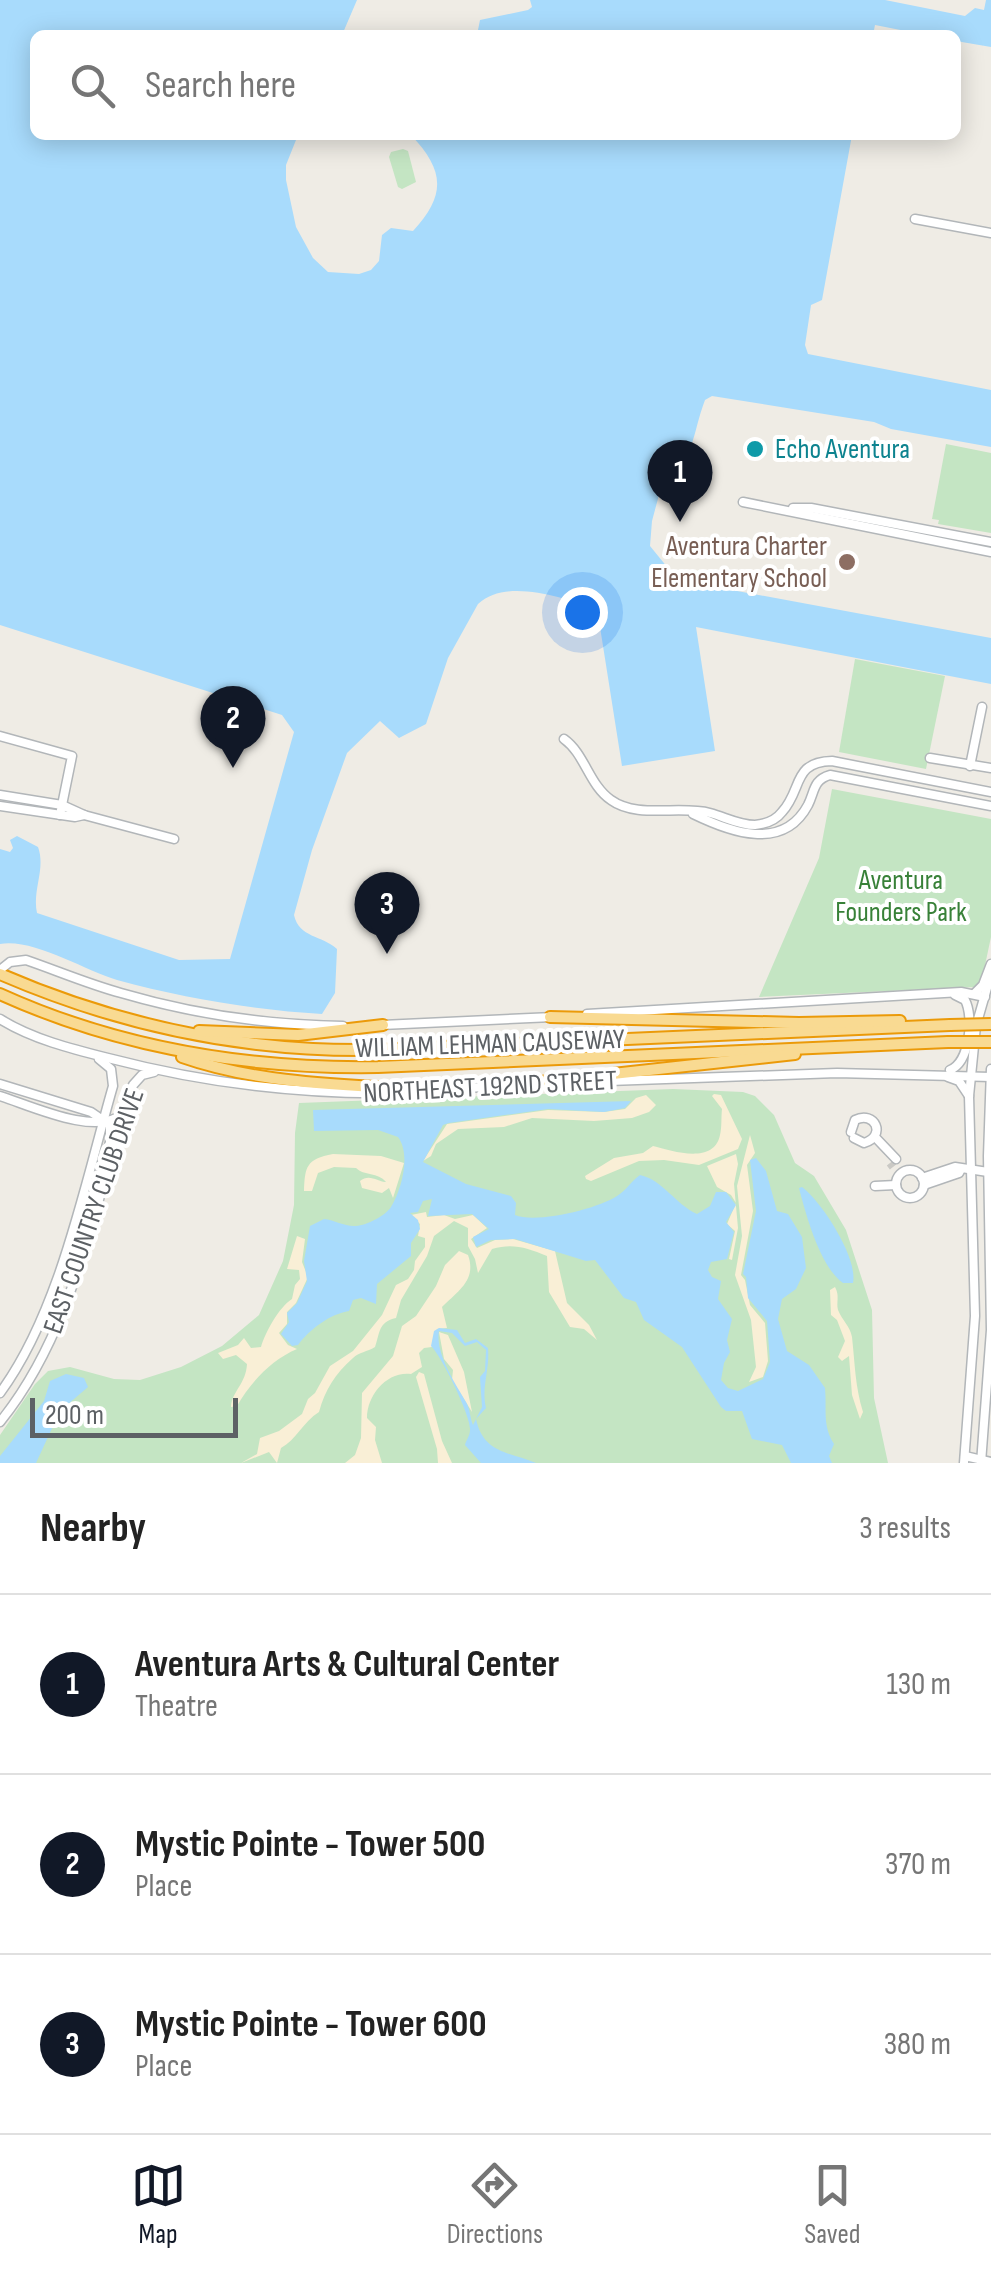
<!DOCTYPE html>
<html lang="en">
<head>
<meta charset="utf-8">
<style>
	:root { --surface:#fff; --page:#f2f2f2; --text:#222; --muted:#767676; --line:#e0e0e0; --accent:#111827 }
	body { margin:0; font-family:"Sofia Sans Condensed",sans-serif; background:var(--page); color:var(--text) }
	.scale { position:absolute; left:30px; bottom:25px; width:208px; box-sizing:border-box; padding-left:10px; border:5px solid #5d6165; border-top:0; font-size:28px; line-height:35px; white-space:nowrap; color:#5d6165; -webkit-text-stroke:8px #fff; paint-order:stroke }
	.you { position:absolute; left:582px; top:612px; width:35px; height:35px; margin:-25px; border:8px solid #fff; border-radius:50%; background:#1a73e8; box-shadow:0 0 0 15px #1a73e833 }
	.badge { display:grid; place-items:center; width:65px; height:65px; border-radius:50%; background:var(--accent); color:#fff; font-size:32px; font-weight:700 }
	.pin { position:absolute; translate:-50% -82px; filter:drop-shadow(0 2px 5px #0008) }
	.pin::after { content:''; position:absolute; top:52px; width:35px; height:30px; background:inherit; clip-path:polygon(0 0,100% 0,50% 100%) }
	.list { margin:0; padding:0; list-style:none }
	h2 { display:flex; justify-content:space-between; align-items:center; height:130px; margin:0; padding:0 40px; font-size:42px }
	h2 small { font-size:32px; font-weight:400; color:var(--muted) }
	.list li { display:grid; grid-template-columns:65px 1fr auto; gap:30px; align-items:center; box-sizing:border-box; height:180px; padding:0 40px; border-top:2px solid var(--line) }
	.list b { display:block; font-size:38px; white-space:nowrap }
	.list p { margin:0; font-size:32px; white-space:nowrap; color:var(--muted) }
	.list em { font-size:32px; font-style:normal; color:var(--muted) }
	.icon { flex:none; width:55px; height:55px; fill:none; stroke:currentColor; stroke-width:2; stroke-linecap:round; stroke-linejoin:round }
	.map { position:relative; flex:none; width:991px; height:1463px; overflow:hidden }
	.search { position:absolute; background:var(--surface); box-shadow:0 5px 25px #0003; left:30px; right:30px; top:30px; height:110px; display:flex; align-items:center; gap:25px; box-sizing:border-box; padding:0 35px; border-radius:15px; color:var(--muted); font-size:38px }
	.sheet { height:670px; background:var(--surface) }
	nav { display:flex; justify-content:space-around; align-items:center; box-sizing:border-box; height:140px; border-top:2px solid var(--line); background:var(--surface); font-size:28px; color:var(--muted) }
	nav a { display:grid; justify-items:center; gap:5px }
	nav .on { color:var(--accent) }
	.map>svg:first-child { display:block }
	.green { fill:#c4e5c3 }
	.sand { fill:#f9efd6 }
	.water { fill:#a8dbfc; fill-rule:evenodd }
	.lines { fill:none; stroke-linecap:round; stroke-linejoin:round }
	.minor-tunnel { stroke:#cac9c5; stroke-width:8; stroke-dasharray:8 4; stroke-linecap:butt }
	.minor-casing { stroke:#b2b6b9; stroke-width:11 }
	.highway-casing { stroke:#eb9a09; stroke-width:14 }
	.minor { stroke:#fff; stroke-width:8 }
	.highway { stroke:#f9da92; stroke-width:10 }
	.highway-bridge-casing { stroke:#eb9a09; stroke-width:14; stroke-linecap:butt }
	.highway-bridge { stroke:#f9da92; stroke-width:10 }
	.culture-dot { fill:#0f9aa8; stroke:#fff; stroke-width:4 }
	.education-dot { fill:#8d6e63; stroke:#fff; stroke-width:4 }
	.labels { text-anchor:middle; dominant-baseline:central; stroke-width:8; stroke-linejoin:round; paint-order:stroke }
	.culture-label { font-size:28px; fill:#0d838f; stroke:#fff; text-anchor:start }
	.education-label { font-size:28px; fill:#785e54; stroke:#fff; text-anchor:end }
	.park-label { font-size:28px; fill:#388138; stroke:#fff }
	.street-label { font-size:28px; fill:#5d6165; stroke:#fff }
</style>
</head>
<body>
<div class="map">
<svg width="991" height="1463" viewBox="0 0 991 1463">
	<rect width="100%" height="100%" fill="#efece5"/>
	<g class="green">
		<path d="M403 149 408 151 416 182 402 189 398 187 389 157 391 152Z"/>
		<path d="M946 444 991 453V533L938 524 939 520 932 519Z"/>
		<path d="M855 659 945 676 926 769 839 752Z"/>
		<path d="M832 789 991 819V937L981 984 976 987 759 997 819 858Z"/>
		<path d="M673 1089 743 1092 755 1096 774 1115 795 1163 814 1176 846 1230 872 1310 874 1398 888 1463H0V1435L35 1384 48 1371 70 1367 114 1379 140 1380 181 1367 222 1346 259 1315 283 1261 294 1205 295 1133 299 1103Z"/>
	</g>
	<g class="sand">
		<path d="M714 1094 721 1095 742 1139 738 1149 699 1165 664 1160 639 1161 591 1181 586 1179 585 1176 614 1158 643 1153 653 1146C672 1151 714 1165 720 1135 722 1127 721 1118 722 1109L712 1096Z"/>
		<path d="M646 1095 656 1105 649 1112 632 1118 594 1121 532 1118 504 1127 458 1129 436 1144 431 1156 423 1161 447 1124 548 1110 604 1112 625 1109 636 1098Z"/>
		<path d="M750 1135 755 1153 747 1165 753 1211 741 1275 745 1280 750 1305 765 1323 768 1361 763 1377 749 1382 756 1367 751 1320 735 1275 742 1236 737 1186Z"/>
		<path d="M333 1154 381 1156 404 1163 393 1198 389 1188 382 1193 362 1188 360 1181C370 1173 379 1183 386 1182 378 1172 364 1176 356 1168L334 1167 318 1173 312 1191H304C305 1167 306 1159 333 1154Z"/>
		<path d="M736 1154 738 1164 734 1184 738 1228 732 1260 729 1259 735 1231 727 1224 736 1203 731 1195 717 1187 707 1166Z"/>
		<path d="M426 1212 427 1217 444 1215 455 1219 473 1215 487 1228 471 1239 477 1248 495 1240 513 1239 555 1251 567 1303 589 1325 597 1340 584 1329 570 1327 549 1292 547 1256C527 1248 513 1243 492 1249L478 1273 475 1259 468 1246V1228L454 1221 434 1236 427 1256 401 1300 396 1318C378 1322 380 1333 375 1347 367 1352 359 1352 353 1358 335 1374 325 1390 319 1412 303 1422 296 1440 281 1448L277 1463 269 1452 241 1463 257 1454 260 1438 279 1431 302 1414 308 1399 315 1393 330 1366 353 1351 382 1315 396 1285 408 1279 414 1270 415 1261 425 1247V1238L418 1236 420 1224 411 1215Z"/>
		<path d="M297 1236 305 1239 302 1262 308 1277 296 1303 287 1312V1324L279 1333 288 1345 297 1349C271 1360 250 1383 237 1406L231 1407C232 1391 246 1384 247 1364L236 1355 223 1359 218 1353 238 1345 244 1338 251 1348 261 1347C265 1333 279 1307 292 1299L295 1285 300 1279 299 1270 287 1269Z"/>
		<path d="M459 1251 468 1255C477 1280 458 1291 442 1307L447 1328 437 1329 432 1347 424 1348 419 1353 422 1367 411 1374C387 1371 367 1395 367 1418L376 1427 375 1440 382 1463H345L355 1455 361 1438 362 1393 393 1356 402 1326 416 1316 436 1286 445 1265Z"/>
		<path d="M835 1287C840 1296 836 1302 838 1310 842 1320 850 1326 852 1337 855 1364 855 1386 863 1412L860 1419 852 1395 849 1356 842 1361 838 1357 845 1341 837 1320 831 1315 830 1290Z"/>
		<path d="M439 1332 448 1335 464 1372 472 1412 452 1380 453 1370 444 1359Z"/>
		<path d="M419 1372 424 1374 442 1441 452 1463H438L437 1449 416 1377Z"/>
	</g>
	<g class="water">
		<path d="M0 0H357L342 35H35V135H298L286 165V180L296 227 313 258 328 272 359 274 371 270 379 261 382 235 391 228 413 231C447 194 444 170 411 135H852L822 300 811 305 805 345 808 354 991 390V447L891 429 874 422 712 396 705 400C691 437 697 455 663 480L652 521 650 546 672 573 721 588 991 638V684L696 627 715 751 622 766 597 608C563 599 507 577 478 604L448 658 426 724 399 738 380 721 347 753 312 850 294 915C299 938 322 935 337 949L335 993 322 1014C254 1010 183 998 117 980 84 970 33 938 0 944V849L10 852 13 848 10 840 17 836 38 847C46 869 32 890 37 913L179 960 230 959 294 732 282 715 0 625Z"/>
		<path d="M530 0H885L965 16 975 8 984 10 986 0H991V47L956 41V35H926L875 25 873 35H477L480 20 528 10 532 7Z"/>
		<path d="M631 1101 625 1108 604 1112 548 1109 449 1123 443 1125 423 1162 466 1184 511 1196 516 1203 515 1215C536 1224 597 1209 617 1196 626 1191 632 1180 640 1175 663 1180 675 1204 697 1214L710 1206 716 1192H726L736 1205 726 1222 734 1232 727 1259 711 1262 708 1270 712 1277 721 1281 718 1299 732 1319 727 1340 730 1352 724 1363 721 1380 728 1388 738 1391 763 1379 770 1362 767 1321 748 1298 746 1277 743 1274 756 1211 750 1160 756 1158 766 1171 777 1211 788 1214 802 1237 806 1268 796 1289 782 1299 778 1319 787 1351 809 1365 825 1388C827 1409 822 1426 834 1444L829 1456 832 1463H791L782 1445 752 1439 742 1411H726L721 1407 682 1347 644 1320 636 1302 624 1298 595 1260 586 1261 515 1239 491 1240 476 1247 473 1237 489 1229 472 1214 428 1216 432 1199 423 1201 418 1212 410 1213 418 1220 420 1229 411 1243V1256L377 1284 376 1304 361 1298 353 1300 349 1311C330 1314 310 1329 298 1345L292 1346 281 1334 289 1322 287 1313 297 1303 307 1281 304 1261 310 1226 324 1219C335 1220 345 1227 356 1226 367 1225 385 1216 391 1207 402 1189 411 1154 398 1137L378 1130 314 1131 313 1110Z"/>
		<path d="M802 1187C822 1202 858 1258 853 1283H843C820 1267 806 1215 799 1188Z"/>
		<path d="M439 1328 457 1330 465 1343 476 1339 488 1348C490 1370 481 1387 486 1408L476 1419C483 1453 509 1452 536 1463H481L465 1445C466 1440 470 1436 470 1430 472 1418 441 1355 431 1346L434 1331ZM439 1331 452 1333 465 1346 477 1342 486 1350 485 1371 480 1377 482 1407 473 1425C470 1418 470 1408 466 1402 455 1383 435 1353 439 1331Z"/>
		<path d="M66 1374 84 1378 88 1387 60 1411 36 1463H0V1456L44 1401 50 1381Z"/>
	</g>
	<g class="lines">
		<path class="minor-tunnel" d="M890 1163 893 1167"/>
		<g class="minor-casing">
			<g id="minor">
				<path d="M915 219 991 233"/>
				<path d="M743 502 991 552"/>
				<path d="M793 508H811L991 542"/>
				<path d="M0 736 72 756 60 815"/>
				<path d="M564 739C585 754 589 785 611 800 637 819 680 805 710 813 725 817 739 825 755 825 765 824 776 820 782 812 803 789 792 762 832 761L991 792"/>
				<path d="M930 758 991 768"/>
				<path d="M970 766 982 707"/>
				<path d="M0 795 62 805 84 815 174 839"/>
				<path d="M0 806 75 817 84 815"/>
				<path d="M693 814C730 832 783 852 808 805 815 791 813 780 830 775L991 806"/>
				<path d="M0 970 10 962 26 960C58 971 88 984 121 993 193 1014 268 1025 343 1026"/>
				<path d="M975 993 983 985 991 964"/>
				<path d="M587 1014 961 992 985 997"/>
				<path d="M0 1019C32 1039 72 1049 108 1058 204 1083 298 1095 397 1093"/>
				<path d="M382 1025 553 1017"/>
				<path d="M950 1070C970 1062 974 1017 965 1000L955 995"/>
				<path d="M948 1077 959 1081 969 1096"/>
				<path d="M581 1082 837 1073 991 1077"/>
				<path d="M0 1084 91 1112 110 1125V1142L91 1210"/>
				<path d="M421 1090 507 1086"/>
				<path d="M0 1096C29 1105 97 1137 122 1114"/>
				<path d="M851 1132 855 1120C875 1110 887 1136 864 1143L854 1138"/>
				<path d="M875 1137 896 1159"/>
				<circle cx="910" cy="1184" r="14"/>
				<path d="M922 1178 955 1167 988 1172"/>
				<path d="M924 1185 959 1173 961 1169"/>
				<path d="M875 1186 896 1185"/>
				<path d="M0 1393C60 1312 85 1183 113 1086L111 1069 99 1059"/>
				<path d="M0 1422C78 1326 94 1198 133 1085L142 1075 154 1072"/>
				<path d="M965 1456 991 1462"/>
				<path d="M964 1463 975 1316 969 1096 976 1026 991 974"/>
				<path d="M981 1463 991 1330 988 1156 991 1069"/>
			</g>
		</g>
		<g class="highway-casing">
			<g id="highway">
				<path d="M0 974C120 1026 243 1052 374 1050L950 1025"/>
				<path d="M0 994C119 1048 248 1069 378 1067L948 1042"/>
				<path d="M550 1017 799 1023 900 1021"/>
				<path d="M199 1031 298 1035 383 1025"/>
				<path d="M182 1057C259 1084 345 1085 426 1090"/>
				<path d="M503 1086 795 1054"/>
			</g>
		</g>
		<use href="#minor" class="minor"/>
		<use href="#highway" class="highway"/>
		<g class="highway-bridge-casing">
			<g id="highway-bridge">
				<path d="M950 1025 991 1024"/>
				<path d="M948 1042H991"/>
			</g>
		</g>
		<use href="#highway-bridge" class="highway-bridge"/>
	</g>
	<circle class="culture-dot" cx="755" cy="449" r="10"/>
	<circle class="education-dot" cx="847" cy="562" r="10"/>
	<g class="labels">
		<g class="culture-label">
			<text x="775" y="449">Echo Aventura</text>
		</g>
		<g class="education-label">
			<text x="827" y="546">Aventura Charter<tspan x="827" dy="32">Elementary School</tspan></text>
		</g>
		<g class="park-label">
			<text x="901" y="880">Aventura<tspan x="901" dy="32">Founders Park</tspan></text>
		</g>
		<g class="street-label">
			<text transform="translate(490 1044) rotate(-2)">WILLIAM LEHMAN CAUSEWAY</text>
			<text transform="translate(490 1087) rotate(-3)">NORTHEAST 192ND STREET</text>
			<text transform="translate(94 1211) rotate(-71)">EAST COUNTRY CLUB DRIVE</text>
		</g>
	</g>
</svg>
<div class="scale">200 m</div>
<div class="you"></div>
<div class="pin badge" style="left:680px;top:522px">1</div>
<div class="pin badge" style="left:233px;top:768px">2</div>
<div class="pin badge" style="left:387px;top:954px">3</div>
<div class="search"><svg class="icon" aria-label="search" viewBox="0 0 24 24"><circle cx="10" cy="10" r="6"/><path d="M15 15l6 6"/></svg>Search here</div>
</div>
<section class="sheet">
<h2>Nearby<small>3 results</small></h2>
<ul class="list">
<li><span class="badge">1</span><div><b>Aventura Arts &amp; Cultural Center</b><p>Theatre</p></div><em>130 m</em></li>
<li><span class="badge">2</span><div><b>Mystic Pointe - Tower 500</b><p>Place</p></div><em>370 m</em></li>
<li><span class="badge">3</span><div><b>Mystic Pointe - Tower 600</b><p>Place</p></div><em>380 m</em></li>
</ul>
</section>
<nav>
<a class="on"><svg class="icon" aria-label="map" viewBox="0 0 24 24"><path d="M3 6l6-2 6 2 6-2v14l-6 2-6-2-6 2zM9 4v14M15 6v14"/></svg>Map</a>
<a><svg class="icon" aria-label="directions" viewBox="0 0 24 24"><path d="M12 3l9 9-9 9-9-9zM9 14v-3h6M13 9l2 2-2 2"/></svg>Directions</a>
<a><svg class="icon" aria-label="saved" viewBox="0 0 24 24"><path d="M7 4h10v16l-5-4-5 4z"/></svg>Saved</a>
</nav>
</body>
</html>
